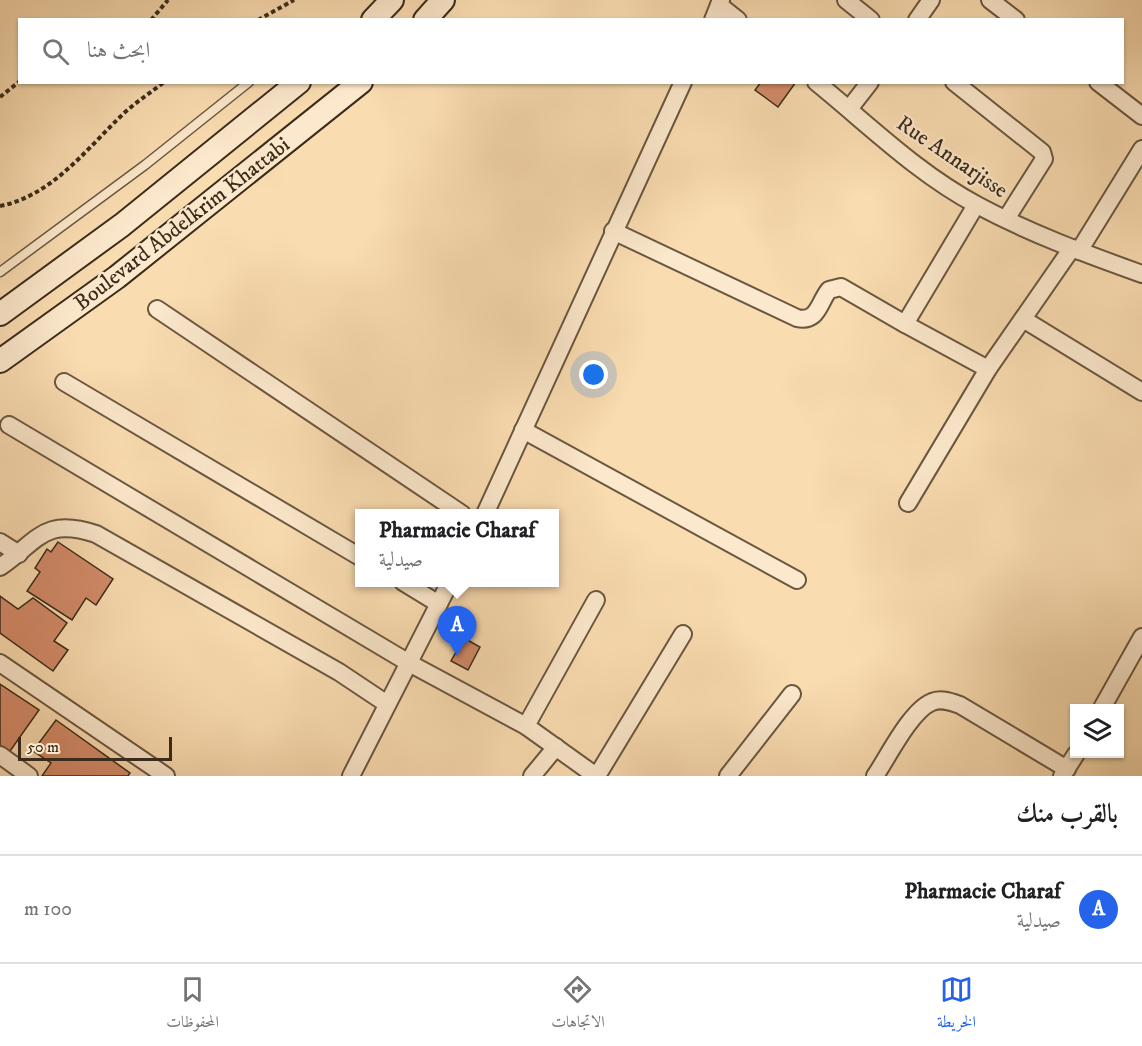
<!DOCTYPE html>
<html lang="ar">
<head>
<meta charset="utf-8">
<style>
	:root { --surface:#fff; --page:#f6f6f6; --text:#202124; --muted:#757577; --line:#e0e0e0; --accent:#2563eb }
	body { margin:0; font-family:"IM FELL DW Pica",Amiri,serif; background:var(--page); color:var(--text); direction:rtl }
	.controls { position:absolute; right:18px; bottom:18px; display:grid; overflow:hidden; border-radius:0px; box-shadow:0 2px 4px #0004 }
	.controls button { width:54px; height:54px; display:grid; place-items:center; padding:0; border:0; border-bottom:2px solid var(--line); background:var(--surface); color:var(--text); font:30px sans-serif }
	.scale { position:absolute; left:18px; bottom:15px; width:154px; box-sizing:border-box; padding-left:6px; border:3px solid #3a2b1a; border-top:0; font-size:16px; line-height:21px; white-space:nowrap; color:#3a2b1a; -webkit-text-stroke:4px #fce8cc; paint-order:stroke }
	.you { position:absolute; left:594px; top:375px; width:21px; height:21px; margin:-15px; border:4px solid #fff; border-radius:50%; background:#1a73e8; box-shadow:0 0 0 9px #1a73e833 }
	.badge { display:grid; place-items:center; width:39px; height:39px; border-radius:50%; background:var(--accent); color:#fff; font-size:20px; font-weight:700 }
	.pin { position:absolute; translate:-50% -50px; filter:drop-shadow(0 2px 3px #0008) }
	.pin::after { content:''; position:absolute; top:32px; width:21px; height:18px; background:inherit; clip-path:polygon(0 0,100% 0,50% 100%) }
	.popup { position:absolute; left:355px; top:509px; width:204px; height:78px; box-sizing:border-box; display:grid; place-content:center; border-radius:0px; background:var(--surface); filter:drop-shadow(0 2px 4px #0005); font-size:20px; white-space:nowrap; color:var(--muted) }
	.popup b { font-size:22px; color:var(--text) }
	.popup::after { content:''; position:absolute; left:50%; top:100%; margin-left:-12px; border:12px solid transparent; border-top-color:var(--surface) }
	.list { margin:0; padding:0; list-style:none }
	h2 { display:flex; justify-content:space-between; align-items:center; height:78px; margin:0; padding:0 24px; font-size:26px }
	h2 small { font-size:20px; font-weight:400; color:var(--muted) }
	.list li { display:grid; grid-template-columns:39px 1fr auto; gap:18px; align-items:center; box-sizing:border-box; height:108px; padding:0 24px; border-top:2px solid var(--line) }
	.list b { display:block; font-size:22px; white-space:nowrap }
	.list p { margin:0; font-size:20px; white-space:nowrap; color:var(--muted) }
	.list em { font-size:20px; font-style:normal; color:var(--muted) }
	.icon { flex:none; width:33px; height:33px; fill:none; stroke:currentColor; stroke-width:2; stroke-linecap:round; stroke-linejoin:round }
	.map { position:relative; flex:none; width:1142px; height:776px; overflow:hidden; direction:ltr }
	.search { position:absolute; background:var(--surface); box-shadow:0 2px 4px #0004; left:18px; right:18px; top:18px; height:66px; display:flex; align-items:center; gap:15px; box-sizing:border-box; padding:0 21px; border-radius:0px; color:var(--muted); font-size:22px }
	.sheet { height:186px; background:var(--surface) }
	nav { display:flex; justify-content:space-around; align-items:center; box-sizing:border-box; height:84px; border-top:2px solid var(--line); background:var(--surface); font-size:16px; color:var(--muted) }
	nav a { display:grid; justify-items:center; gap:3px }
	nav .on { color:var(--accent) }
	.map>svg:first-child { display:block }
	.building { fill:#d38b69; stroke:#3a2b1a; stroke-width:1.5 }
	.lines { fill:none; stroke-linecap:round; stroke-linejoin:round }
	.lane-casing { stroke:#6a5740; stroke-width:11 }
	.street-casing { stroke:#6a5740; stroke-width:20 }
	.secondary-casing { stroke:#3a2b1a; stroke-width:26 }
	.path { stroke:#3a2b1a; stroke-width:4; stroke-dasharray:4.5 3; stroke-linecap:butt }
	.lane { stroke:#fce8cc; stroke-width:8 }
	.street { stroke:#fce8cc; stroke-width:16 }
	.secondary { stroke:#fce8cc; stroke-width:22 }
	.labels { text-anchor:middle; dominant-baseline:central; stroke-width:4.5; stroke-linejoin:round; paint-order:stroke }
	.street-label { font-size:22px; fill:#3a2b1a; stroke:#fce8cc }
</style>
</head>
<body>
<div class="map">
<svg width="1142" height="776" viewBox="0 0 1142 776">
	<rect width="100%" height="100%" fill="#fadcb1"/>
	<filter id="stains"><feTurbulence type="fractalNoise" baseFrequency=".00333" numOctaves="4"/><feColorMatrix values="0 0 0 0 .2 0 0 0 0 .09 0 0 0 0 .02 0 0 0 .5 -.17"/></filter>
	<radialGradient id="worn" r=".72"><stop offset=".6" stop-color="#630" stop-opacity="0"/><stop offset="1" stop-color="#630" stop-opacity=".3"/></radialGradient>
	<g class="building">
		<path d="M761 82H796L778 107 755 90Z"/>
		<path d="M58 542 113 579 96 605 86 598 72 620 27 591 40 572 35 568 47 549 51 552Z"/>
		<path d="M0 596 18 609 33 598 67 623 54 641 68 650 53 671 0 633Z"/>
		<path d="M464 638 480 647 468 670 451 661Z"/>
		<path d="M0 684 39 710 8 754 0 748Z"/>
		<path d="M56 720 130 773 128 776H42L51 763 33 751Z"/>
	</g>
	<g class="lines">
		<g class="lane-casing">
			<path id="lane" d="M0 272 145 165 249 82"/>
		</g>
		<g class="street-casing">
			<g id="street">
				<path d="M846 0 871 20"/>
				<path d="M990 0 1016 20"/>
				<path d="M719 5 738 20"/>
				<path d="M713 20 721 0"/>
				<path d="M917 20 931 0"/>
				<path d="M816 82C869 125 917 173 977 205 1029 233 1086 254 1142 274"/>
				<path d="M954 82 1042 152 1044 159 1006 219"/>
				<path d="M1098 82 1142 116"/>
				<path d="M849 109 870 82"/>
				<path d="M976 205 905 324 988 369"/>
				<path d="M613 231 797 318C818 323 819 302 829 290L841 287 905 324"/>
				<path d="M1079 251 1142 149"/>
				<path d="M157 309 462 514"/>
				<path d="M1023 319 1142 392"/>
				<path d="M64 382 360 557"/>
				<path d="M9 425 409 663 526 726 596 776"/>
				<path d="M523 430 797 580"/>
				<path d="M908 503 988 369 1072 248"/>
				<path d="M485 514 683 82"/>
				<path d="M0 542 19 554"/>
				<path d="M0 567C39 540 44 517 96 534L339 672 387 704"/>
				<path d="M403 582 439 604"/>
				<path d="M0 663 166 776"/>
				<path d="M1102 708 1142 637"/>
				<path d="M526 726 596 600"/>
				<path d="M0 755 29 776"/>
				<path d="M351 776 450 582"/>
				<path d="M532 776 556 747"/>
				<path d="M597 776 683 634"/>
				<path d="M728 776 792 694"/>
				<path d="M875 776C888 757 911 710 932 702 941 698 951 702 960 705L1067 769"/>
				<path d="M1062 776 1076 754"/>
			</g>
		</g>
		<g class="secondary-casing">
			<g id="secondary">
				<path d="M373 20 392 0"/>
				<path d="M425 20 443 0"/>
				<path d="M0 314 122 225 299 82"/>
				<path d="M0 361 117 277 361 82"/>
			</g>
		</g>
		<g class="path">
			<path d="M151 20 168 0"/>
			<path d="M258 20 294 0"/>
			<path d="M0 97 20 81"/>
			<path d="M0 206C51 196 85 151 120 117 133 104 149 94 164 82"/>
		</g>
		<use href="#lane" class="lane"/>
		<use href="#street" class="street"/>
		<use href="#secondary" class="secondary"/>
	</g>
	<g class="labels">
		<g class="street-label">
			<text transform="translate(952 157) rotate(34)">Rue Annarjisse</text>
			<text transform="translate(182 224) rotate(-38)">Boulevard Abdelkrim Khattabi</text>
		</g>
	</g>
	<rect width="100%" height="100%" filter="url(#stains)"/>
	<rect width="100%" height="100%" fill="url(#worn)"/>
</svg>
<div class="controls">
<button><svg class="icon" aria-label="layers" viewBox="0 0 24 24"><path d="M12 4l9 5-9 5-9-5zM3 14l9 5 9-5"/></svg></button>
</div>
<div class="scale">50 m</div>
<div class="you"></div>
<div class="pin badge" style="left:457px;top:656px">A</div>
<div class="popup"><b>Pharmacie Charaf</b>صيدلية</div>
<div class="search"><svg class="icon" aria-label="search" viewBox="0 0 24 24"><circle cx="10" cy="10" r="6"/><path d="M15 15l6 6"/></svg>ابحث هنا</div>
</div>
<section class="sheet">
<h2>بالقرب منك<small></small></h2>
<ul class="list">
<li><span class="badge">A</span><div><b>Pharmacie Charaf</b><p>صيدلية</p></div><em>100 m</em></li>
</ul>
</section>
<nav>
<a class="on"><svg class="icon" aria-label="map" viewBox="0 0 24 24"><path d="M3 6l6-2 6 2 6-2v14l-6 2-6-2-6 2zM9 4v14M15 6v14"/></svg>الخريطة</a>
<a><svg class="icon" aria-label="directions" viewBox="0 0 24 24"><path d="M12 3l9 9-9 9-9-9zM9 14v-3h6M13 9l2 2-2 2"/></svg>الاتجاهات</a>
<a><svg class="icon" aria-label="saved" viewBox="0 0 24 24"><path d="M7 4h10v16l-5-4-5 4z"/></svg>المحفوظات</a>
</nav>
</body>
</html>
